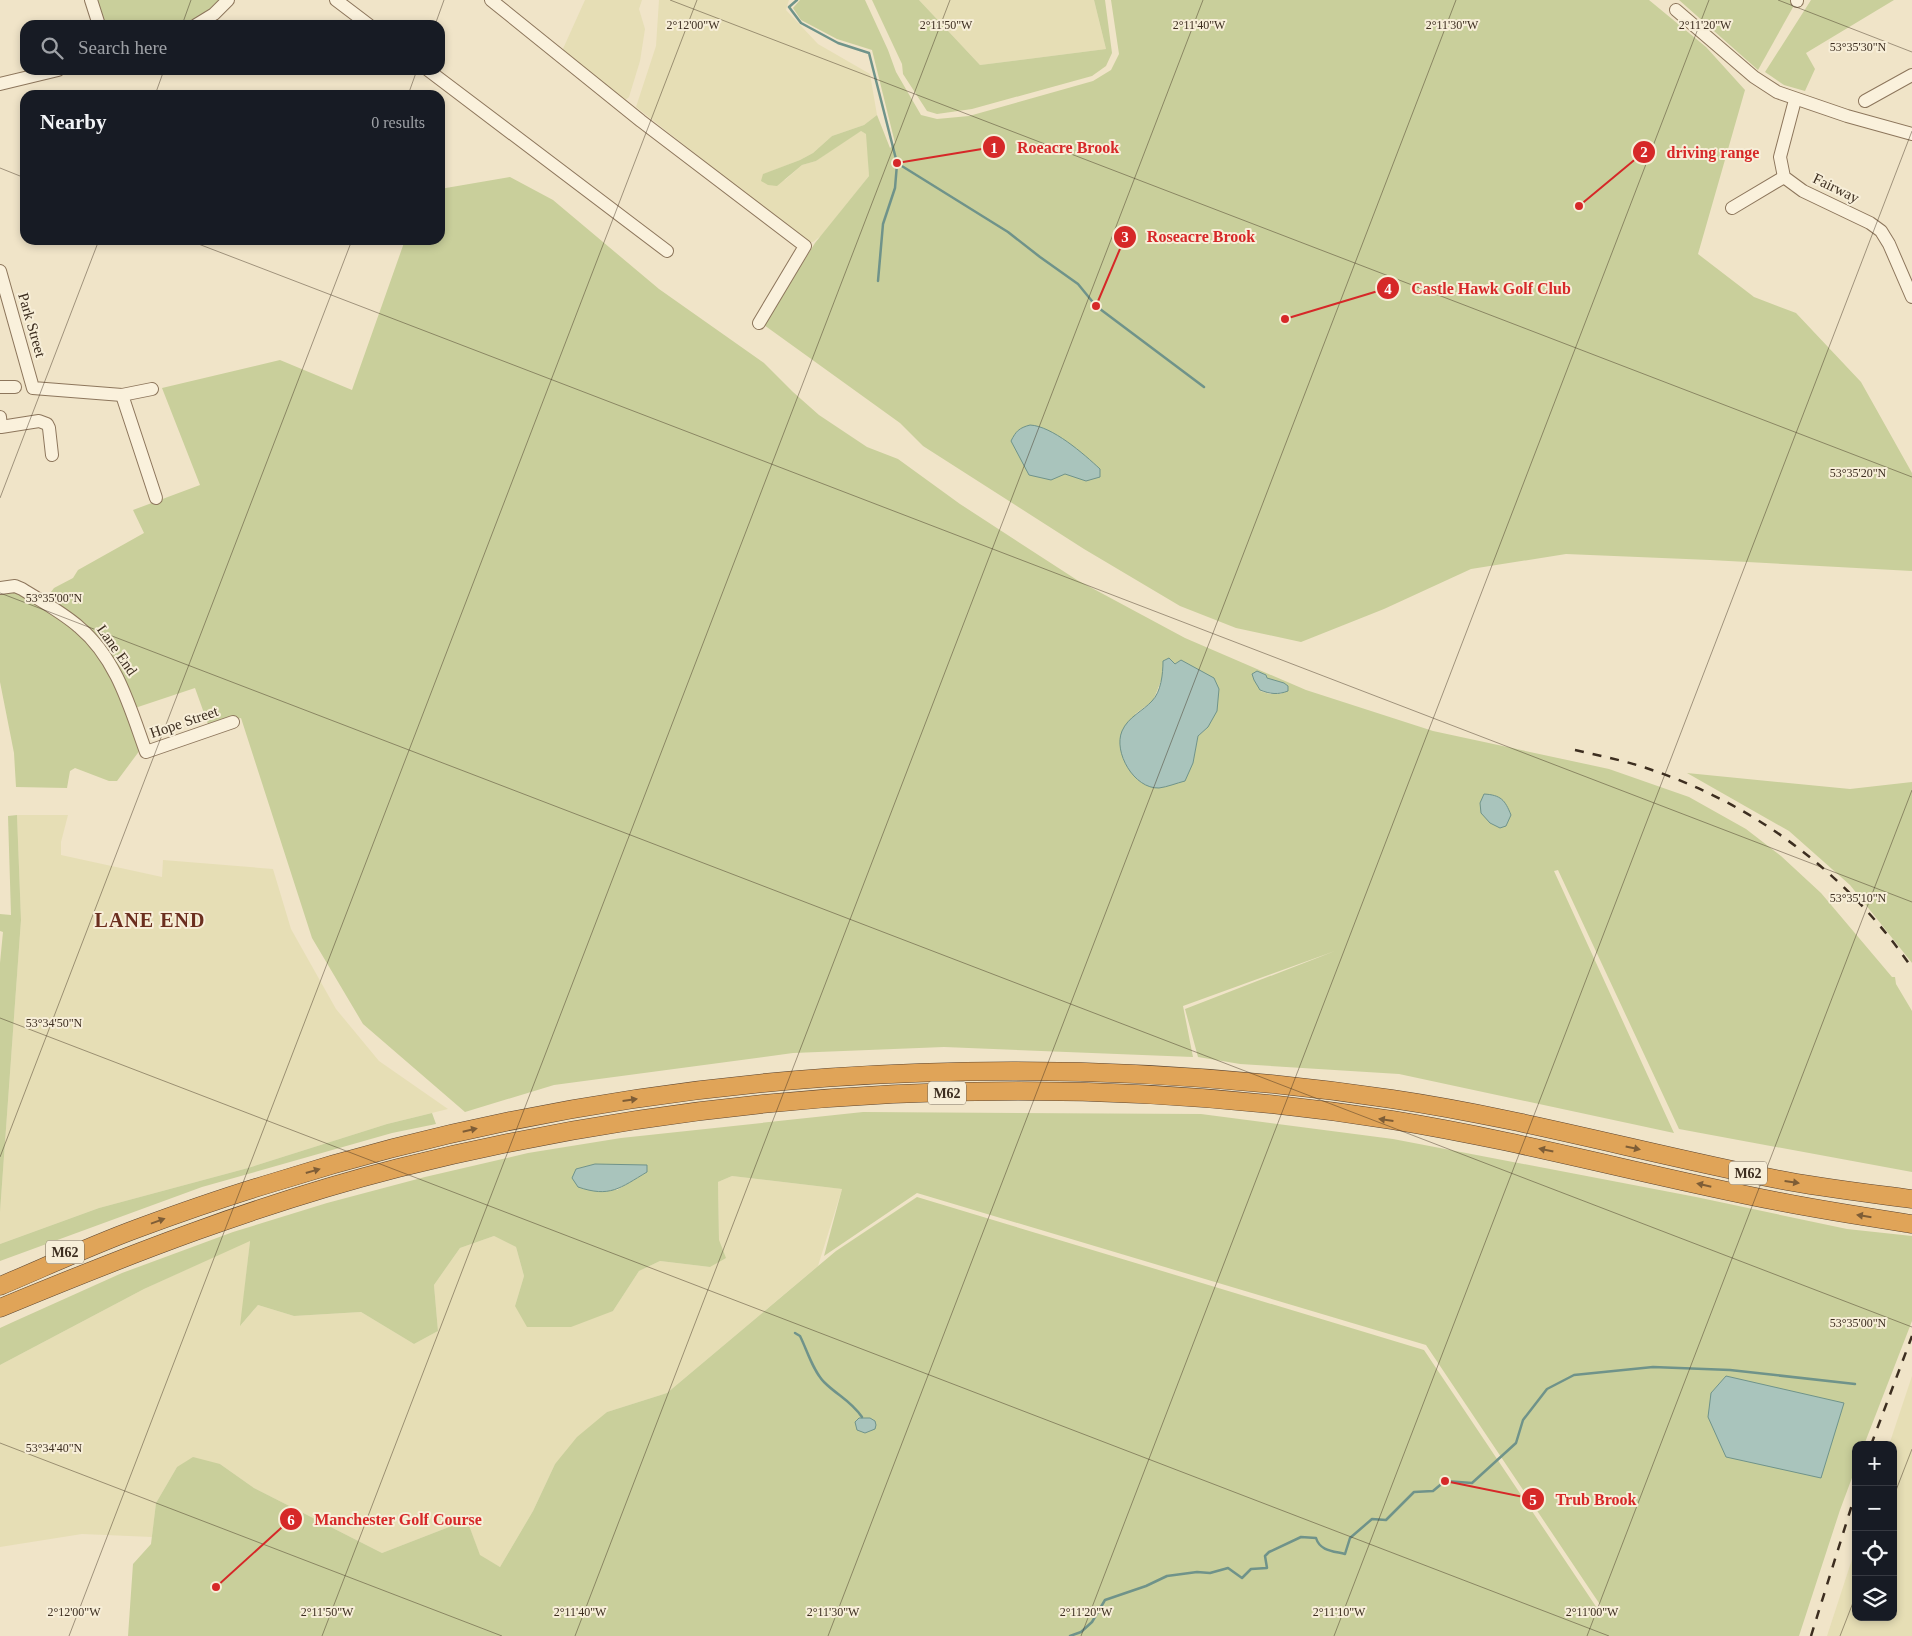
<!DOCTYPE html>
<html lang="en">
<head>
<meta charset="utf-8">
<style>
	:root { --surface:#171b24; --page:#242831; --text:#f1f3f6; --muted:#9ea1a6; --line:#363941 }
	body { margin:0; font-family:"Times New Roman",serif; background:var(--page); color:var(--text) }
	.controls { position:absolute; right:15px; bottom:15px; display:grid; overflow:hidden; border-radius:10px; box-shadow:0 2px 8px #0003 }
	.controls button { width:45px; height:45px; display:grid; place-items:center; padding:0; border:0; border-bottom:1px solid var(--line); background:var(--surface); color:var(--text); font:25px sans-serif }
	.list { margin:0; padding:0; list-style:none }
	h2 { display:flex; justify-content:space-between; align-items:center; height:65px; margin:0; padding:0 20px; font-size:21px }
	h2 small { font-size:16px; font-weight:400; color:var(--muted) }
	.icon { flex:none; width:28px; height:28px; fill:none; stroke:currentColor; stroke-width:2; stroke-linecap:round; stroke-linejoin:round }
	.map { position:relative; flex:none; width:1912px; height:1636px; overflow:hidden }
	.search { position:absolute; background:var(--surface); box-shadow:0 2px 8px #0003; left:20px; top:20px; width:425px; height:55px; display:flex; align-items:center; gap:12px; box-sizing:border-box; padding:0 18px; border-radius:15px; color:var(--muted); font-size:19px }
	.panel { position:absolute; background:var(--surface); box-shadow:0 2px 8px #0003; left:20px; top:90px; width:425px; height:155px; border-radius:15px }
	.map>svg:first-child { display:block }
	.farmland { fill:#e6deb5 }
	.green { fill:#c9cf9b; fill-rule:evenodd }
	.water { fill:#a9c4bc; stroke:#6f938a }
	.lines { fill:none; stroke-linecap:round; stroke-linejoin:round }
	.stream { stroke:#6f938a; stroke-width:2.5 }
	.minor-casing { stroke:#8d765c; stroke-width:14 }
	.highway-casing { stroke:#5b4430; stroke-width:19 }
	.minor { stroke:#faf1dc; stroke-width:12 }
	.highway { stroke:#e0a458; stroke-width:18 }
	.rail { stroke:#3d2e20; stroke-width:2.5; stroke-dasharray:9 9; stroke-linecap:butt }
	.oneway { fill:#7e5d36 }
	.ticks { fill:none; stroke:#3d2e20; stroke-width:1; stroke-opacity:0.45 }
	.labels { text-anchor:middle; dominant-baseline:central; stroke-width:4; stroke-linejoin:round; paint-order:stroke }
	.shield { fill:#f7eed8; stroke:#756857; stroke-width:1 }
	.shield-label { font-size:14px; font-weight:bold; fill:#3d2e20 }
	.street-label { font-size:15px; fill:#3d2e20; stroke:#f7eed8 }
	.district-label { font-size:20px; font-weight:bold; letter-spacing:1px; fill:#6b2e1e; stroke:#f7eed8 }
	.ticks-label { font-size:12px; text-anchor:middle; fill:#3d2e20; stroke:#f7eed8; stroke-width:4; stroke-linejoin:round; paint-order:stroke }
	.leader { fill:none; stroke:#d62828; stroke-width:2 }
	.callout-dot { fill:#d62828; stroke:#f7eed8; stroke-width:2 }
	.mark-label { font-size:15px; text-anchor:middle; font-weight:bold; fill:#fff }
	.callout-label { font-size:16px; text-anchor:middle; font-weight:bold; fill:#d62828; stroke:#f7eed8; stroke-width:4; stroke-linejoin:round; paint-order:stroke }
</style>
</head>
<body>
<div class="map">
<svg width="1912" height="1636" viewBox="0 0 1912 1636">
	<rect width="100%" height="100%" fill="#f0e4c8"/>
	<g class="farmland">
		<path d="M585 0H642L639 9 645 29 640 61 629 97 624 101 562 51Z"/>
		<path d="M659 0H789L786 10 818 44 870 74 877 115 864 125 832 136 813 153 800 160 764 174 785 180 802 165 816 161 854 134 861 131 867 134 869 176 822 235 813 242H807L636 107 656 46Z"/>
		<path d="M919 0H1094L1106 49 980 65Z"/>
		<path d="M17 815H68L61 842V855L162 877 163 860 273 869 291 929 336 1009 379 1061 448 1109 387 1124 248 1168 99 1208 0 1244V1212L21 920Z"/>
		<path d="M732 1176 842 1189 818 1266 667 1393 607 1412 555 1464 533 1511 500 1567 480 1556 467 1520 382 1553 254 1488 220 1464 177 1467 156 1503 152 1537 82 1534 0 1547V1365L144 1289 250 1240 241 1325 258 1305 294 1316 361 1312 414 1344 438 1331 434 1285 460 1248 494 1236 516 1247 524 1276 515 1306 613 1311 639 1271 660 1261 710 1267 719 1240 718 1182Z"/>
		<path d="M1912 1376V1636H1827L1856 1547V1617H1893V1445H1889Z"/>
	</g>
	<g class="green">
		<path d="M97 0H219L206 13 187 25H105Z"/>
		<path d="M800 0H865L888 50 896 72 921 115 937 119 969 116 1093 81 1111 70 1119 54 1111 0H1649L1706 47 1745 90 1698 254 1754 297 1796 313 1861 382 1912 473V571L1710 560 1566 554 1471 569 1384 609 1301 642 1236 628 1180 606 1084 549 923 446 900 423 764 325 815 243 869 176 866 134 861 131 816 161 802 165 777 186 768 185 761 181 763 174 800 160 813 153 832 136 864 125 877 115 890 148 895 143 872 50 837 39 801 20 793 8Z"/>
		<path d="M872 0H919L980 65 1106 49 1094 0H1105L1112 53 1106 66 1092 76 972 109 937 114 927 111 903 74 902 64Z"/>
		<path d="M1679 0H1797L1758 70Z"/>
		<path d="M1811 0H1894L1806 53 1815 69 1805 91 1784 85 1765 72Z"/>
		<path d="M510 177 553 200 659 289 764 363 793 392 819 415 867 447 898 459 960 504 1077 580 1185 638 1306 690 1433 731 1609 769 1689 797 1746 829 1781 856 1821 893 1892 977H1895L1896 984 1912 1011V1172L1679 1129 1558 870 1554 871 1674 1133 1399 1074 1240 1064 1198 1057 1185 1009 1335 951 1183 1006 1193 1057 944 1047 793 1053 554 1085 465 1112 363 1024 312 938 241 718 209 727 195 688 135 708 126 683 47 597 54 588 73 578 78 570 144 533 133 510 200 485 162 388 280 360 352 390 405 240H440V189ZM1163 661 1175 664 1208 727 1198 736 1193 763 1135 714 1153 701 1163 676ZM1266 675 1267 678 1282 694H1270L1260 691Z"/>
		<path d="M14 591 23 593 84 635 119 684 140 750 117 781H109L75 768 70 771 67 788 16 787 14 753 0 682V594Z"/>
		<path d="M1687 773 1850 789 1912 782V963L1850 885 1789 831Z"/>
		<path d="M17 815 21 920 0 1212V963L3 932 0 931V914L11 915 8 816Z"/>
		<path d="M863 1112 1201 1114 1393 1139 1696 1197 1847 1229 1912 1236V1321L1864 1445H1856V1467L1840 1510 1799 1636H128L133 1564 151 1544 156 1503 177 1467 193 1457 220 1464 254 1488 382 1553 467 1520 480 1555 500 1567 533 1511 555 1464 577 1437 607 1412 667 1393 836 1251 917 1197 1424 1350 1603 1617 1605 1612 1426 1345 917 1193 824 1256 842 1189 732 1176 718 1182 719 1240 726 1258 710 1267 660 1261 639 1271 613 1311 571 1327H527L515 1306 524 1276 516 1247 494 1236 460 1248 434 1285 438 1331 414 1344 361 1312 294 1316 258 1305 240 1326 250 1241 144 1289 0 1365V1328L13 1322 122 1273 233 1232 327 1203 425 1177 528 1153 621 1138ZM595 1164 647 1172 617 1190 576 1169Z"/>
		<path d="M432 1113 436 1124 392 1133 202 1187 0 1261V1244L99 1208 248 1168 387 1124Z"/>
	</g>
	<g class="water">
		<path d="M1030 425C1052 426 1084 454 1100 469V477L1086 481 1065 474 1051 480 1029 475 1011 441C1016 431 1019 428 1030 425Z"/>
		<path d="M1169 658 1175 664 1181 660 1214 678 1219 689 1217 711 1208 727 1198 736 1193 763 1185 781C1177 783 1167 787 1159 788 1134 789 1113 752 1122 731 1128 717 1143 711 1152 701 1161 692 1163 674 1163 661Z"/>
		<path d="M1257 671 1266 675 1267 678 1284 683 1288 686V691C1278 695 1270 694 1260 690L1254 680 1252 674Z"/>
		<path d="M1484 794C1501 795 1505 800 1511 815L1506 826 1500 828 1490 823 1481 813 1480 803Z"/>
		<path d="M595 1164 647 1165V1172C620 1188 610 1198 578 1187L572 1178 576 1169Z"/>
		<path d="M1726 1376 1844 1403 1821 1478 1726 1457 1708 1417 1711 1393Z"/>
		<path d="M859 1418H870L875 1421 876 1425 875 1429 865 1433 857 1430 855 1422Z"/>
	</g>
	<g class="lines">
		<g class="stream">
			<path d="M797 0 789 7 801 23 838 43 869 53 897 163 1008 232 1040 257 1078 284 1096 306 1204 387"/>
			<path d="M878 281 883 224 895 188 897 164"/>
			<path d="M795 1333 800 1336C807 1350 813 1371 824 1382 838 1396 850 1400 862 1417"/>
			<path d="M1070 1636 1081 1632 1092 1622 1105 1600 1146 1586 1167 1576 1197 1572 1210 1573 1228 1568 1242 1578 1251 1569 1267 1568 1265 1556 1269 1552 1301 1537 1316 1538C1320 1551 1333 1551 1345 1554L1350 1538 1372 1519 1386 1520 1414 1492 1433 1491 1445 1481 1472 1483 1516 1443 1523 1420 1547 1389 1574 1375 1653 1367 1730 1370 1855 1384"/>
		</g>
		<g class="minor-casing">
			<g id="minor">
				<path d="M91 0 99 25"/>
				<path d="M336 0 369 25"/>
				<path d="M491 0 641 121 805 246 759 323"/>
				<path d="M1797 1V0"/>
				<path d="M1676 10 1754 77 1777 92 1847 116 1912 134"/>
				<path d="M196 25 214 14 228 0"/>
				<path d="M428 70 667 251"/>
				<path d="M0 84 58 70"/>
				<path d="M1795 100 1780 157 1784 177 1803 191 1870 223 1881 231 1889 244 1912 297"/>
				<path d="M1865 101 1912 75"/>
				<path d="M1732 208 1784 177"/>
				<path d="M0 271 33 388 122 395 152 389"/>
				<path d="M0 387H15"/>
				<path d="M122 395 156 498"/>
				<path d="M0 417 1 427 39 421 47 424 49 428 52 455"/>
				<path d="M0 588 15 586 22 589C41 601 62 612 79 627 117 659 130 708 146 752L233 722"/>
			</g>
		</g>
		<g class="highway-casing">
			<g id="highway">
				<path d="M0 1286C45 1267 90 1246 136 1229 182 1212 228 1196 275 1182 632 1069 1022 1044 1392 1099 1521 1118 1648 1154 1776 1179 1821 1188 1867 1193 1912 1199"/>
				<path d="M0 1308C130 1254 261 1203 398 1168 721 1087 1063 1068 1392 1120 1522 1141 1648 1176 1776 1201 1821 1210 1867 1217 1912 1224"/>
			</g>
		</g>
		<use href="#minor" class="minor"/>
		<use href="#highway" class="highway"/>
		<g class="rail">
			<path d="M1575 750C1601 756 1627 761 1652 770 1758 806 1849 876 1912 968"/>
			<path d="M1871 1445 1912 1336"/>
			<path d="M1811 1636 1856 1492"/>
		</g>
	</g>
	<defs><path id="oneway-solid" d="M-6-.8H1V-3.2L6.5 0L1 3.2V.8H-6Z" transform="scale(1.25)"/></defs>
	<g class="oneway">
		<use href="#oneway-solid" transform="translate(630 1100) rotate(-8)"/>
		<use href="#oneway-solid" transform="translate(1386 1120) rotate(-172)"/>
		<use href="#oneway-solid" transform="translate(470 1130) rotate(-13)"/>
		<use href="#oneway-solid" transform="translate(1633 1148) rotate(12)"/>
		<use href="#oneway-solid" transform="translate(1546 1150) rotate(-168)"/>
		<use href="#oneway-solid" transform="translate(313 1171) rotate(-16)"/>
		<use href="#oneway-solid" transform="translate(1792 1182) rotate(8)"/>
		<use href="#oneway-solid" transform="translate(1704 1185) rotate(-167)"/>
		<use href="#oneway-solid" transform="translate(1864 1216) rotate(-171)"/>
		<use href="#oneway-solid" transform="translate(158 1221) rotate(-20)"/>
	</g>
	<path class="ticks" d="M670 0 1912 477M1778 0 1912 52M182 25 191 0M435 25 444 0M155 95 164 70M408 95 417 70M0 168 25 178M188 240 1912 902M0 498 99 240M0 593 1912 1327M0 1018 1609 1636M0 1157 352 240M0 1443 502 1636M1893 1498 1912 1449M69 1636 697 0M322 1636 950 0M575 1636 1203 0M828 1636 1456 0M1081 1636 1709 0M1334 1636 1912 131M1587 1636 1912 790M1840 1636 1856 1595"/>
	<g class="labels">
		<g class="shield">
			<rect x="928" y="1081.5" width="38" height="23" rx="4"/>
			<rect x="1729" y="1161.5" width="38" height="23" rx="4"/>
			<rect x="46" y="1240.5" width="38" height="23" rx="4"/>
		</g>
		<g class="shield-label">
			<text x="947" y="1093">M62</text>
			<text x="1748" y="1173">M62</text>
			<text x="65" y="1252">M62</text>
		</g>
		<g class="street-label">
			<text transform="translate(1836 188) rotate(26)">Fairway</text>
			<text transform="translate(32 325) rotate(74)">Park Street</text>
			<text transform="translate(117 650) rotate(55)">Lane End</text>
			<text transform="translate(184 722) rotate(-19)">Hope Street</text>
		</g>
		<g class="district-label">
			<text x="150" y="920">LANE END</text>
		</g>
	</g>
	<g class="ticks-label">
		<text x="693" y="29">2°12'00"W</text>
		<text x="946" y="29">2°11'50"W</text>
		<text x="1199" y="29">2°11'40"W</text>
		<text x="1452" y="29">2°11'30"W</text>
		<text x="1705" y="29">2°11'20"W</text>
		<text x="1858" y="51">53°35'30"N</text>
		<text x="1858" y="477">53°35'20"N</text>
		<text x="54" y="602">53°35'00"N</text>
		<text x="1858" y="902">53°35'10"N</text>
		<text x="54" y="1027">53°34'50"N</text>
		<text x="1858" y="1327">53°35'00"N</text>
		<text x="54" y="1452">53°34'40"N</text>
		<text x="74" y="1616">2°12'00"W</text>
		<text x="327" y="1616">2°11'50"W</text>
		<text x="580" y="1616">2°11'40"W</text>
		<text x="833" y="1616">2°11'30"W</text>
		<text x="1086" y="1616">2°11'20"W</text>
		<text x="1339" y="1616">2°11'10"W</text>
		<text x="1592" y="1616">2°11'00"W</text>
	</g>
	<path class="leader" d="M897 163L994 147M1579 206L1644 152M1096 306L1125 237M1285 319L1388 288M1445 1481L1533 1499M216 1587L291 1519"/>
	<g class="callout-dot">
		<circle cx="897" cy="163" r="5"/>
		<circle cx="1579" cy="206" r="5"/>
		<circle cx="1096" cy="306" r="5"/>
		<circle cx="1285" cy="319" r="5"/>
		<circle cx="1445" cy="1481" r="5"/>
		<circle cx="216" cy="1587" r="5"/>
		<circle cx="994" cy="147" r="12"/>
		<circle cx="1644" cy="152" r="12"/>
		<circle cx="1125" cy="237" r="12"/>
		<circle cx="1388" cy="288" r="12"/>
		<circle cx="1533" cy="1499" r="12"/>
		<circle cx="291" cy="1519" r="12"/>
	</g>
	<g class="mark-label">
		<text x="994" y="153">1</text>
		<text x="1644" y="157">2</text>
		<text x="1125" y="242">3</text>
		<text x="1388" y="294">4</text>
		<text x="1533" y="1505">5</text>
		<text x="291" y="1525">6</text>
	</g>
	<g class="callout-label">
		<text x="1068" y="153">Roeacre Brook</text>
		<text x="1713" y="158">driving range</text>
		<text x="1201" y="242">Roseacre Brook</text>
		<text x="1491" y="294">Castle Hawk Golf Club</text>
		<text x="1596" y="1505">Trub Brook</text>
		<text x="398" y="1525">Manchester Golf Course</text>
	</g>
</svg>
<div class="controls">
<button>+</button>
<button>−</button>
<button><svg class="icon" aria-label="locate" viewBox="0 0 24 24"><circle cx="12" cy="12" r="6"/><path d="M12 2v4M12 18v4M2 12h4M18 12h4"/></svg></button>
<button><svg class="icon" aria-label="layers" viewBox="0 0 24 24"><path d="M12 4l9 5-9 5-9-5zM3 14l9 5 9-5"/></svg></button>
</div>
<div class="search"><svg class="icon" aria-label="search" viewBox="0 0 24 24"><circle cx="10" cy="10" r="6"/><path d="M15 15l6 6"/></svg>Search here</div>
<section class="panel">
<h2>Nearby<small>0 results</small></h2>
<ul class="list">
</ul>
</section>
</div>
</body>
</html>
